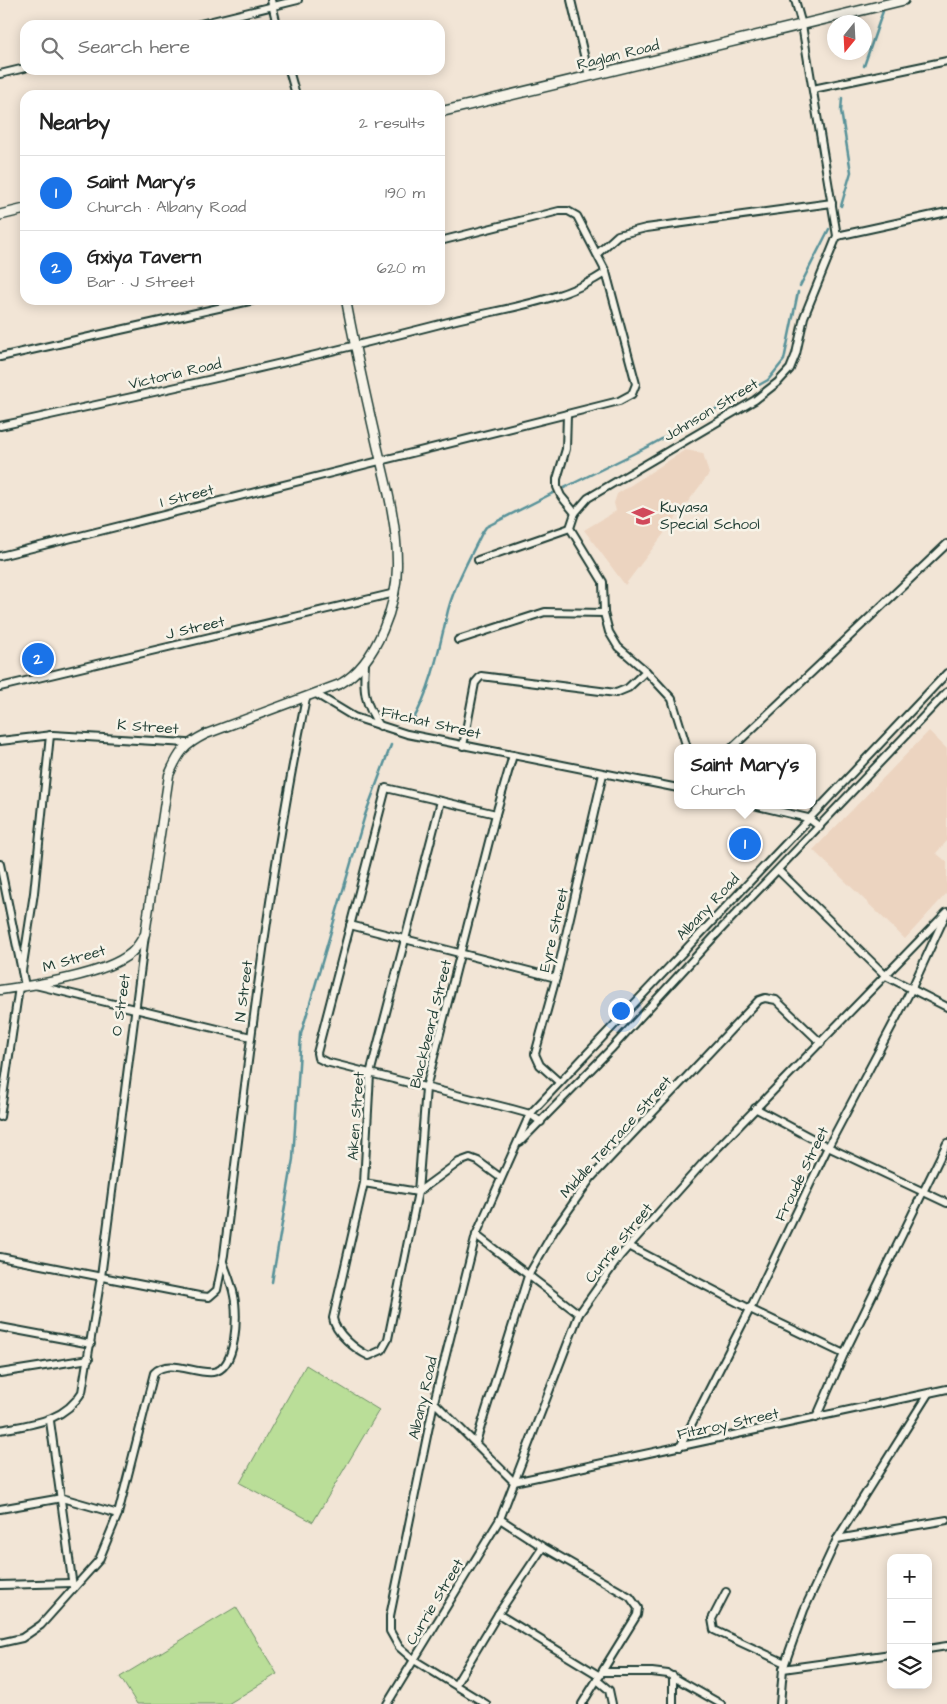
<!DOCTYPE html>
<html lang="en">
<head>
<meta charset="utf-8">
<style>
	:root { --surface:#fff; --page:#f6f6f6; --text:#222; --muted:#767676; --line:#e0e0e0; --accent:#1a73e8 }
	body { margin:0; font-family:"Architects Daughter",sans-serif; background:var(--page); color:var(--text) }
	.controls { position:absolute; right:15px; bottom:15px; display:grid; overflow:hidden; border-radius:10px; box-shadow:0 2px 12px #0003 }
	.controls button { width:45px; height:45px; display:grid; place-items:center; padding:0; border:0; border-bottom:1px solid var(--line); background:var(--surface); color:var(--text); font:25px sans-serif }
	.compass { position:absolute; left:827px; top:15px; width:45px; height:45px; border-radius:50%; background:var(--surface); box-shadow:0 2px 12px #0003; rotate:198deg }
	.you { position:absolute; left:620px; top:1010px; width:18px; height:18px; margin:-12px; border:4px solid #fff; border-radius:50%; background:#1a73e8; box-shadow:0 0 0 8px #1a73e833 }
	.badge { display:grid; place-items:center; width:32px; height:32px; border-radius:50%; background:var(--accent); color:#fff; font-size:16px; font-weight:700 }
	.pin { position:absolute; translate:-50% -50%; border:2px solid #fff; box-shadow:0 1px 5px #0006 }
	.popup { position:absolute; left:674px; top:744px; width:142px; height:65px; box-sizing:border-box; display:grid; place-content:center; border-radius:10px; background:var(--surface); filter:drop-shadow(0 1px 4px #0005); font-size:16px; white-space:nowrap; color:var(--muted) }
	.popup b { font-size:19px; color:var(--text) }
	.popup::after { content:''; position:absolute; left:50%; top:100%; margin-left:-10px; border:10px solid transparent; border-top-color:var(--surface) }
	.list { margin:0; padding:0; list-style:none }
	h2 { display:flex; justify-content:space-between; align-items:center; height:65px; margin:0; padding:0 20px; font-size:21px }
	h2 small { font-size:16px; font-weight:400; color:var(--muted) }
	.list li { display:grid; grid-template-columns:32px 1fr auto; gap:15px; align-items:center; box-sizing:border-box; height:75px; padding:0 20px; border-top:1px solid var(--line) }
	.list b { display:block; font-size:19px; white-space:nowrap }
	.list p { margin:0; font-size:16px; white-space:nowrap; color:var(--muted) }
	.list em { font-size:16px; font-style:normal; color:var(--muted) }
	.icon { flex:none; width:28px; height:28px; fill:none; stroke:currentColor; stroke-width:2; stroke-linecap:round; stroke-linejoin:round }
	.map { position:relative; flex:none; width:947px; height:1704px; overflow:hidden }
	.search { position:absolute; background:var(--surface); box-shadow:0 2px 12px #0003; left:20px; top:20px; width:425px; height:55px; display:flex; align-items:center; gap:12px; box-sizing:border-box; padding:0 18px; border-radius:15px; color:var(--muted); font-size:19px }
	.panel { position:absolute; background:var(--surface); box-shadow:0 2px 12px #0003; left:20px; top:90px; width:425px; height:215px; border-radius:15px }
	.map>svg:first-child { display:block }
	.built { fill:#ecd4c0 }
	.green { fill:#bade98; stroke:#6c8e66 }
	.lines { fill:none; stroke-linecap:round; stroke-linejoin:round }
	.stream { stroke:#589299; stroke-width:2.5 }
	.minor-casing { stroke:#1f3d34; stroke-width:10 }
	.tertiary-casing { stroke:#1f3d34; stroke-width:11 }
	.secondary-casing { stroke:#1f3d34; stroke-width:12 }
	.minor { stroke:#f7f3e8; stroke-width:6 }
	.tertiary { stroke:#f7f3e8; stroke-width:8 }
	.secondary { stroke:#f7f3e8; stroke-width:9 }
	.labels { text-anchor:middle; dominant-baseline:central; stroke-width:5; stroke-linejoin:round; paint-order:stroke }
	.street-label { font-size:15px; fill:#1f3d34; stroke:#f7f3e8 }
	.poi-label { font-size:15px; fill:#1f3d34; stroke:#f7f3e8; text-anchor:start }
</style>
</head>
<body>
<div class="map">
<svg width="947" height="1704" viewBox="0 0 947 1704">
	<rect width="100%" height="100%" fill="#f2e5d6"/>
	<filter id="ink" filterUnits="userSpaceOnUse"><feTurbulence type="fractalNoise" baseFrequency=".02" numOctaves="2"/><feDisplacementMap in="SourceGraphic" scale="10" xChannelSelector="R" yChannelSelector="G"/><feConvolveMatrix kernelMatrix="1 2 1 2 8 2 1 2 1" color-interpolation-filters="sRGB"/></filter>
	<g filter="url(#ink)">
		<g class="built">
			<path d="M685 450 703 453 709 474 625 585 584 530 616 511 614 503 617 494Z"/>
			<path d="M929 731 947 749V841L936 853 947 862V893L905 939 813 850Z"/>
		</g>
		<g class="green">
			<path d="M306 1365 379 1410 313 1522 240 1483Z"/>
			<path d="M236 1607 277 1674 228 1704H137L120 1677Z"/>
		</g>
		<g class="lines">
			<g class="stream">
				<path d="M864 66 883 11"/>
				<path d="M841 206 851 172 841 111 842 98"/>
				<path d="M800 286 829 229"/>
				<path d="M564 488 649 446 768 380 784 360 798 292"/>
				<path d="M412 722C430 691 438 654 446 619 452 589 468 561 482 533L486 527 553 493"/>
				<path d="M272 1282 293 1159 301 1034 365 815 391 745"/>
			</g>
			<g class="minor-casing">
				<g id="minor">
					<path d="M271 0 277 25"/>
					<path d="M571 0 589 76"/>
					<path d="M196 25 298 0"/>
					<path d="M289 70 296 95"/>
					<path d="M0 74 25 68"/>
					<path d="M813 89 947 61"/>
					<path d="M837 236 947 212"/>
					<path d="M597 254 618 235 646 228 832 203"/>
					<path d="M0 357 254 300"/>
					<path d="M567 414 566 449 557 479V487L561 496 575 513"/>
					<path d="M0 426C151 393 302 360 452 321 501 309 565 301 606 272"/>
					<path d="M0 556 619 401 632 394 636 384 606 272 577 216 568 211H559L440 241"/>
					<path d="M478 560 570 528"/>
					<path d="M458 640 545 612 604 613"/>
					<path d="M365 664C363 691 364 703 380 726"/>
					<path d="M0 687 395 593"/>
					<path d="M316 694 354 717 407 734 678 788"/>
					<path d="M0 741 53 735 187 743"/>
					<path d="M463 746 475 683 481 676 616 693 628 688 646 671"/>
					<path d="M687 748 672 699 646 671 618 647 609 632 604 613 603 582 570 528 575 513 588 498 755 400 778 382 790 369 796 354 804 317 837 236 802 25 795 0"/>
					<path d="M732 748 947 544"/>
					<path d="M441 801 370 1074 364 1183 333 1318C335 1333 356 1350 369 1356L382 1350 388 1339 418 1192 426 1088 496 814 513 755"/>
					<path d="M753 805 808 818 820 827"/>
					<path d="M496 814 386 788 317 1053 318 1058 326 1062 512 1109 530 1114 541 1122"/>
					<path d="M0 864 25 986"/>
					<path d="M779 871 886 976 947 1007"/>
					<path d="M350 925 556 978"/>
					<path d="M22 971 34 893 50 735"/>
					<path d="M35 985 251 1037"/>
					<path d="M559 1082 540 1065 535 1054 556 978 603 774"/>
					<path d="M755 1108 828 1147 947 1203"/>
					<path d="M0 1117 19 987"/>
					<path d="M520 1142 611 1049 723 927 947 692"/>
					<path d="M364 1183 418 1192 459 1162 470 1158 478 1161 501 1178"/>
					<path d="M476 1235 579 1314"/>
					<path d="M629 1246 750 1309 844 1354"/>
					<path d="M0 1257 199 1296 209 1297 217 1290 224 1255C247 1068 268 882 306 698"/>
					<path d="M0 1327 91 1344"/>
					<path d="M0 1373 89 1359"/>
					<path d="M434 1402 514 1482 947 1389"/>
					<path d="M816 1418 844 1354 947 1143"/>
					<path d="M50 1421 73 1587"/>
					<path d="M0 1430C32 1424 64 1422 82 1392L101 1277 145 935"/>
					<path d="M476 1442 528 1276 555 1229 591 1178 759 1000 765 998 776 1000 821 1043"/>
					<path d="M680 1447 750 1309 828 1147 911 990 946 914"/>
					<path d="M0 1509 62 1498 118 1514 154 1373C169 1358 194 1374 213 1372 237 1369 238 1314 234 1296 232 1284 227 1273 223 1262"/>
					<path d="M500 1519 543 1547 630 1597 638 1608 637 1615 582 1704"/>
					<path d="M837 1539 947 1520"/>
					<path d="M0 1585 72 1583"/>
					<path d="M726 1592 712 1619 714 1630 785 1663"/>
					<path d="M498 1614 600 1676"/>
					<path d="M0 1643 22 1638 41 1625 99 1560 118 1514"/>
					<path d="M928 1649 947 1646"/>
					<path d="M783 1669 891 1654"/>
					<path d="M603 1672H652L668 1674 721 1704"/>
					<path d="M673 1676V1704"/>
					<path d="M597 1680 609 1690 612 1704"/>
					<path d="M456 1684 498 1614 543 1547"/>
					<path d="M387 1704 500 1519 579 1314 620 1256 702 1164 947 912"/>
					<path d="M486 1704 414 1660 399 1647 390 1631V1616L434 1402 476 1235 530 1114 947 673"/>
					<path d="M780 1704 783 1669 804 1610 837 1539 928 1394"/>
				</g>
			</g>
			<g class="tertiary-casing">
				<path id="tertiary" d="M0 990C35 985 105 975 131 953 138 947 141 940 145 934L169 775C179 752 184 745 206 734L340 684C377 663 398 603 397 562 397 523 386 483 377 445 366 397 355 349 346 300"/>
			</g>
			<g class="secondary-casing">
				<g id="secondary">
					<path d="M440 112 904 0"/>
					<path d="M0 215 25 209"/>
				</g>
			</g>
			<use href="#minor" class="minor"/>
			<use href="#tertiary" class="tertiary"/>
			<use href="#secondary" class="secondary"/>
		</g>
	</g>
	<defs>
		<g id="school-bare" transform="scale(1.725)"><path d="M0-5L7-2L0 1L-7-2ZM-4 1L0 2.5L4 1V4Q0 6-4 4Z" fill="#d1495b" stroke="#f7f3e8" stroke-width="2.5" paint-order="stroke"/></g>
	</defs>
	<g fill-rule="evenodd">
		<use href="#school-bare" x="643" y="516"/>
	</g>
	<g class="labels">
		<g class="street-label">
			<text transform="translate(618 55) rotate(-14)">Raglan Road</text>
			<text transform="translate(175 374) rotate(-13)">Victoria Road</text>
			<text transform="translate(711 410) rotate(-31)">Johnson Street</text>
			<text transform="translate(187 496) rotate(-14)">I Street</text>
			<text transform="translate(195 628) rotate(-13)">J Street</text>
			<text transform="translate(431 723) rotate(13)">Fitchat Street</text>
			<text transform="translate(148 727) rotate(4)">K Street</text>
			<text transform="translate(708 907) rotate(-47)">Albany Road</text>
			<text transform="translate(554 930) rotate(-77)">Eyre Street</text>
			<text transform="translate(74 959) rotate(-16)">M Street</text>
			<text transform="translate(244 991) rotate(-83)">N Street</text>
			<text transform="translate(121 1005) rotate(-82)">O Street</text>
			<text transform="translate(431 1024) rotate(-76)">Blackbeard Street</text>
			<text transform="translate(356 1116) rotate(-86)">Aiken Street</text>
			<text transform="translate(616 1137) rotate(-48)">Middle Terrace Street</text>
			<text transform="translate(802 1174) rotate(-64)">Froude Street</text>
			<text transform="translate(619 1243) rotate(-51)">Currie Street</text>
			<text transform="translate(423 1398) rotate(-77)">Albany Road</text>
			<text transform="translate(728 1424) rotate(-12)">Fitzroy Street</text>
			<text transform="translate(435 1602) rotate(-59)">Currie Street</text>
		</g>
		<g class="poi-label">
			<text x="660" y="507">Kuyasa<tspan x="660" dy="17">Special School</tspan></text>
		</g>
	</g>
</svg>
<div class="controls">
<button>+</button>
<button>−</button>
<button><svg class="icon" aria-label="layers" viewBox="0 0 24 24"><path d="M12 4l9 5-9 5-9-5zM3 14l9 5 9-5"/></svg></button>
</div>
<svg class="compass" viewBox="-18 -18 36 36"><path d="M0-13l5 13h-10z" fill="#e53935"/><path d="M0 13l5-13h-10z" fill="#767676"/></svg>
<div class="you"></div>
<div class="pin badge" style="left:745px;top:844px">1</div>
<div class="popup"><b>Saint Mary's</b>Church</div>
<div class="pin badge" style="left:38px;top:659px">2</div>
<div class="search"><svg class="icon" aria-label="search" viewBox="0 0 24 24"><circle cx="10" cy="10" r="6"/><path d="M15 15l6 6"/></svg>Search here</div>
<section class="panel">
<h2>Nearby<small>2 results</small></h2>
<ul class="list">
<li><span class="badge">1</span><div><b>Saint Mary's</b><p>Church · Albany Road</p></div><em>190 m</em></li>
<li><span class="badge">2</span><div><b>Gxiya Tavern</b><p>Bar · J Street</p></div><em>620 m</em></li>
</ul>
</section>
</div>
</body>
</html>
